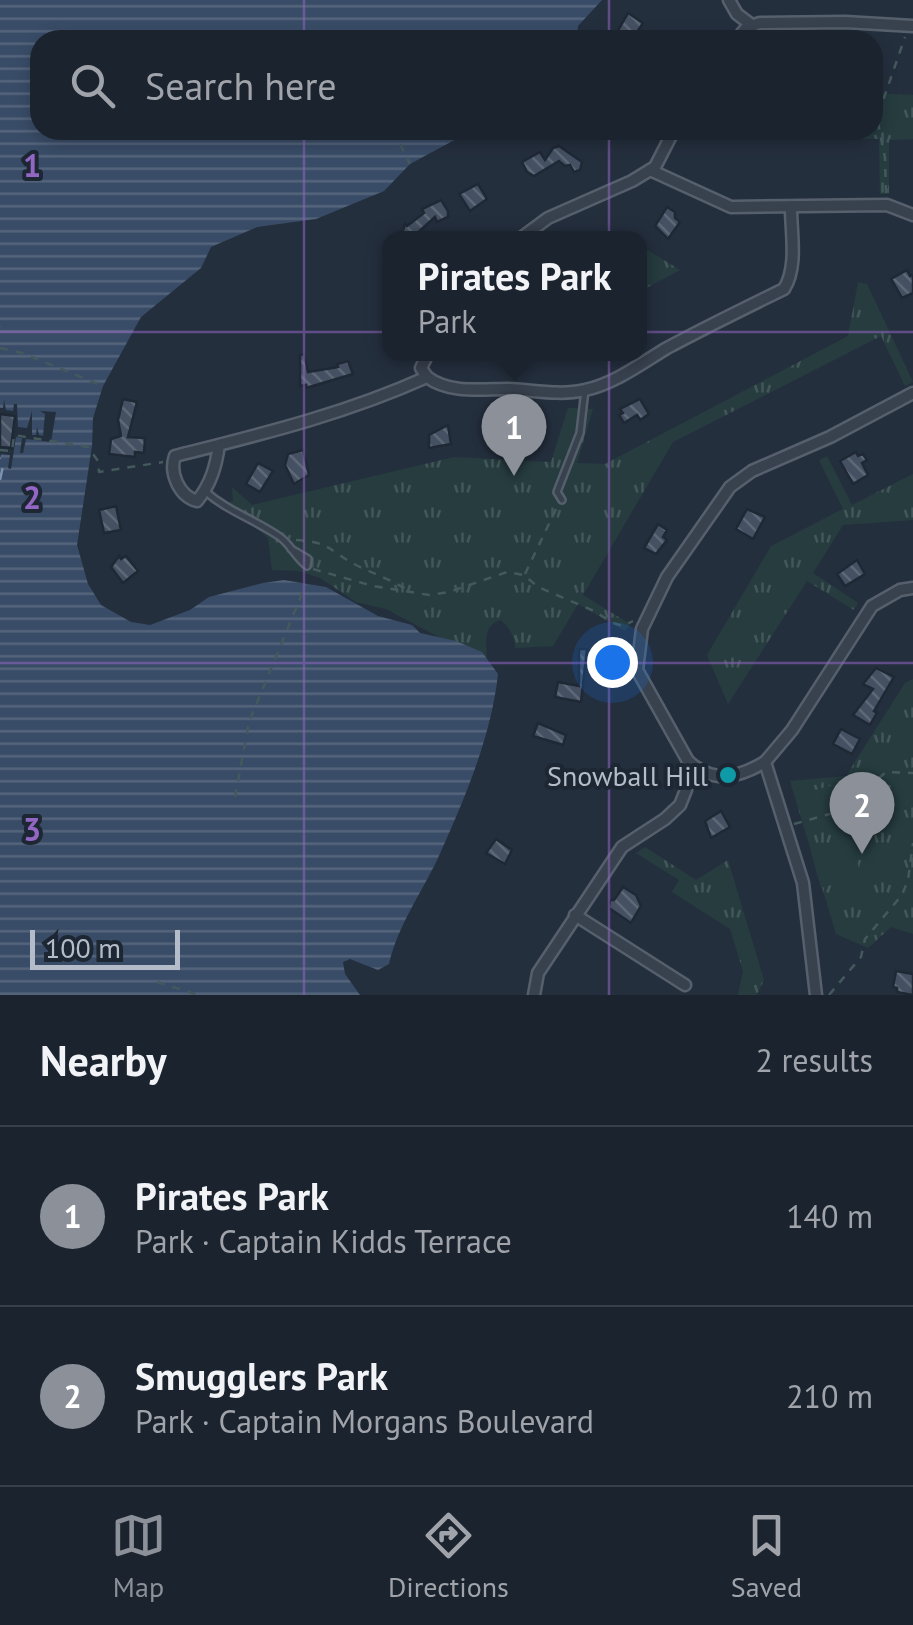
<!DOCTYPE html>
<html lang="en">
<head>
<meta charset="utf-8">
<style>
	:root { --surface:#1b232e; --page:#282f3a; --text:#f1f3f6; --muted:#a0a4aa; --line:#39404a; --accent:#8c9099 }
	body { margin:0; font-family:"PT Sans",sans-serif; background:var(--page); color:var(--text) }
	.scale { position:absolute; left:30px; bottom:25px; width:150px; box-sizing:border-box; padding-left:10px; border:5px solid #b4bcc9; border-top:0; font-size:28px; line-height:35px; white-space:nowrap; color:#b4bcc9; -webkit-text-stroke:8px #1d2633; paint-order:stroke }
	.you { position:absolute; left:612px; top:662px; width:35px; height:35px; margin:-25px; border:8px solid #fff; border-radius:50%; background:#1a73e8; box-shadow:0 0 0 15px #1a73e833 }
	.badge { display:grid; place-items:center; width:65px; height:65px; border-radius:50%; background:var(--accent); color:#fff; font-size:32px; font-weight:700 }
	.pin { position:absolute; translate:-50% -82px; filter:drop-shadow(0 2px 5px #0008) }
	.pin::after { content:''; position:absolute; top:52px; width:35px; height:30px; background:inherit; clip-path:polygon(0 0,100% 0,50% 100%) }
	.popup { position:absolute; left:382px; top:231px; width:265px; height:130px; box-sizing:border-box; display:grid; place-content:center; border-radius:20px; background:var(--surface); filter:drop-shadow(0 2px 8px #0005); font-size:32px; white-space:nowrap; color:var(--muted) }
	.popup b { font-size:38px; color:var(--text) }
	.popup::after { content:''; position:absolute; left:50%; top:100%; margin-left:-20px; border:20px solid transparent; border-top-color:var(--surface) }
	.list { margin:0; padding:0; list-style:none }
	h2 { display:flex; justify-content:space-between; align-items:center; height:130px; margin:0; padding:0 40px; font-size:42px }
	h2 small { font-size:32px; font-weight:400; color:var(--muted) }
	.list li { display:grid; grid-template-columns:65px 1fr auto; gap:30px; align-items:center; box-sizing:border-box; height:180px; padding:0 40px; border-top:2px solid var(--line) }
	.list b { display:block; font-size:38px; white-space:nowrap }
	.list p { margin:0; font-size:32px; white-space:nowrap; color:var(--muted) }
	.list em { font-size:32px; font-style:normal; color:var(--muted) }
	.icon { flex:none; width:55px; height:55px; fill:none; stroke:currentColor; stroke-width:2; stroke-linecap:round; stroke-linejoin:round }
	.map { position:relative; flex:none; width:913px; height:995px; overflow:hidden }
	.search { position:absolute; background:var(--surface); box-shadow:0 5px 15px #0003; left:30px; right:30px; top:30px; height:110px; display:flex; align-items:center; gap:25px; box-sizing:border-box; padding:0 35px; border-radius:30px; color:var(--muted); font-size:38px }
	.sheet { height:490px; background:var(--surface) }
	nav { display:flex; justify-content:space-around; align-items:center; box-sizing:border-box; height:140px; border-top:2px solid var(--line); background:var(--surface); font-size:28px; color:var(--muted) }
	nav a { display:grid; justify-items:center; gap:5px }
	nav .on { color:var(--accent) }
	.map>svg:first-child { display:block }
	.grass { fill:url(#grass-tufts) }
	.garden { fill:#263c3f }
	.water { fill:url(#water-rules) }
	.pier { fill:#242f3e }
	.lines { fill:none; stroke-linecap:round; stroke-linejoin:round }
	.ferry { stroke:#7c92b1; stroke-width:2.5; stroke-dasharray:12 10; stroke-linecap:butt }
	.building { fill:url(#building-back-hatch); stroke:#1f2835; stroke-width:2.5 }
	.service-casing { stroke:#565f6c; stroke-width:10 }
	.minor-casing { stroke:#565f6c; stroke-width:15 }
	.path { stroke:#44595c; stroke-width:2.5; stroke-dasharray:8 8; stroke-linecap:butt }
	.service { stroke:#38414e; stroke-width:5 }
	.minor { stroke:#38414e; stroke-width:10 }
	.grid { fill:none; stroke:#9266c3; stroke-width:2.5; stroke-opacity:0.55 }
	.culture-dot { fill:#0f9aa8; stroke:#1d2633; stroke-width:4 }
	.labels { text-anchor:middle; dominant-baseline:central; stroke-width:8; stroke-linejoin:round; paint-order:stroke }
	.poi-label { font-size:28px; fill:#b4bcc9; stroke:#1d2633; text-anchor:end }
	.grid-label { font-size:32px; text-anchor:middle; font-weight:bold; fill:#9266c3; stroke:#1d2633; stroke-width:8; stroke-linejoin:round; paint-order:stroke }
</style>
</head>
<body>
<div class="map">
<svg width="913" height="995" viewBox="0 0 913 995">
	<defs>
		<pattern id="grass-tufts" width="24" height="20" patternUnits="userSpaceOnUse" patternTransform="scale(2.5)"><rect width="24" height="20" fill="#263c3f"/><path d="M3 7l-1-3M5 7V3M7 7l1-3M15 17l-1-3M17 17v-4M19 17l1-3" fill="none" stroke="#435659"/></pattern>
		<pattern id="water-rules" width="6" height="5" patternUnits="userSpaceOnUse" patternTransform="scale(2.5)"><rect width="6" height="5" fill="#394c67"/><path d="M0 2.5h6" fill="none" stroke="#53647b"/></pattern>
		<pattern id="building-back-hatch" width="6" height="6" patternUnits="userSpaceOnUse" patternTransform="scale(2.5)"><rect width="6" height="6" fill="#455162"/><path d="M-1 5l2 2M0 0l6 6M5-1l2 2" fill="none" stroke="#5d6877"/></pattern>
	</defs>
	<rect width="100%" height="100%" fill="#242f3e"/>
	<g class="grass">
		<path d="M873 93 913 95V139L889 140V194H880L879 139 770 140 752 131 873 130Z"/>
		<path d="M646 249 680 270 639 292V252Z"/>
		<path d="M858 282 867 284 913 382 905 386 881 336 673 442 583 595 630 624 625 631 578 604 553 646 515 648C515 638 509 625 500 620 483 626 486 642 487 657L484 661 386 609 356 602 320 578 298 571 272 570 268 538 227 503 233 501 232 487 252 505 454 457 551 462 568 408 593 409 577 463 605 464 848 336Z"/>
		<path d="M827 456 852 505 913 474V520L843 525 813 573 858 603 854 610 807 581 728 704 707 655 771 546 843 509 819 460Z"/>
		<path d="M913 679V934L891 927 868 948 836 934 790 781 846 776 905 683Z"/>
		<path d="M645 847 696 880 728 860 764 980 757 995H738L743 971 730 929 672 892 679 880 636 853Z"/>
	</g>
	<g class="garden">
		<path d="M836 784 844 810 803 822 795 796Z"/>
		<path d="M852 842 861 876 821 888 811 853Z"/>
	</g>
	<path class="water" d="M0 0H602L578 26 577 40H40V130H473L410 164 384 191 316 219 257 227 211 247 201 268 141 317 103 386 93 418 92 446 77 545 88 584 101 605 131 622 150 625 190 610 209 597 263 583 284 580 326 587 378 616 412 625 420 633 456 641 482 652 498 674C491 738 464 800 438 858 421 894 398 925 389 964L378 970 350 959 343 962 345 974 360 995H0Z"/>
	<path class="pier" d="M4 400 6 410 13 411 14 404H17L18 427 27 428 32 411V435H36L37 427 39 435 43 436 45 414 40 411 56 412 51 442 26 439 23 453H20L22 438 16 437 11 469 8 468 10 455 1 454 0 458V408H3Z"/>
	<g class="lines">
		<path class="ferry" d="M0 480 3 466 0 458"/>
	</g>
	<g class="building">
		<path d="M628 13 643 23 632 40 617 32Z"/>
		<path d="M559 146 582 162 580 170 574 172 570 165 565 166 559 161 534 176 527 172 522 162 540 152 545 160 553 148Z"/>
		<path d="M478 184 487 199 470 211 459 194Z"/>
		<path d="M441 200 448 211V217L437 222 435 217 412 238 401 236 405 224 407 226 424 213 422 209Z"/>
		<path d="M667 207 675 212V218L680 222 668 239 655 226Z"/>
		<path d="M907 270 910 276 913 275V293L902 298 891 279Z"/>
		<path d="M304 354 308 372 338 367 337 364 348 361 353 374 306 388V385L300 386V355Z"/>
		<path d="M123 399 137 402 128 437 145 438 144 453 135 452V457L109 454 111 439 121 436 118 420Z"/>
		<path d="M640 399 649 414 640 420 637 415 624 423 619 415 623 413 620 409Z"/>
		<path d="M0 414 15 416 11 448 0 447Z"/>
		<path d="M448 425 451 444 429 448V435Z"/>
		<path d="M303 450 309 475 294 484 285 465 288 454Z"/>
		<path d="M856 452 858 456 863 454 867 460 862 463 868 475 853 484 840 461Z"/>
		<path d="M258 463 273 471 260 492 246 484Z"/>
		<path d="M116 506 121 530 104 533 99 510Z"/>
		<path d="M747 509 765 517 753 539 736 529Z"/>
		<path d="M658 524 667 530 663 537 667 540 656 554 644 548Z"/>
		<path d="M119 556 121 559 126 556 138 571 123 583 111 567Z"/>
		<path d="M857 560 865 574 845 586 837 574Z"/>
		<path d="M579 649H587L581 702 555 697 558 682 579 686Z"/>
		<path d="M876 668 894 677 874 711 877 713 870 725 853 715 873 689 863 684Z"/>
		<path d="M538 723 566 735 563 745 533 736Z"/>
		<path d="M841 729 860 739 852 754 833 744Z"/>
		<path d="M721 811 730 827 711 838 705 821Z"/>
		<path d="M496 839 512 850 505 864 486 853Z"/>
		<path d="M623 887 636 895 641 906 631 923 609 908 610 900H614Z"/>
		<path d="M896 971 913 974V995L897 992V988L893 987Z"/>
	</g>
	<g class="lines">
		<g class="service-casing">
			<g id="service">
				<path d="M205 491C227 511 256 520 280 537 291 545 296 558 307 566L308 559 291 549"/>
				<path d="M562 500 557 492 580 433 585 390"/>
			</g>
		</g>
		<g class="minor-casing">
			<g id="minor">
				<path d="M729 0 737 14 753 26"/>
				<path d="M736 40 747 27 760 23 845 22 913 26"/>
				<path d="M650 170 731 207 887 205 913 215"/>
				<path d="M521 238 548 218 632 181 655 167 674 130"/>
				<path d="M427 377C450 394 481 389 508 389 533 390 560 396 585 390 614 384 642 363 667 348 706 327 745 308 784 289 798 267 791 233 791 208"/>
				<path d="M219 445C216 466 211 484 197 501 179 496 169 473 175 456 262 434 345 414 427 377L421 368 428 354"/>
				<path d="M688 761C713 784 738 778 765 762"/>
				<path d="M575 915 685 985"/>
				<path d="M534 995 538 973 622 847 665 819 680 805 686 790 688 761 637 670 642 629 667 577 730 487 752 471 830 437 913 393"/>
				<path d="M816 995 803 883 765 762 792 730 872 606 900 590 913 588"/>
			</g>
		</g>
		<g class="path">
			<path d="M393 130 410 164"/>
			<path d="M886 193 885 158 877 118 905 37"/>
			<path d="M0 327V326"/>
			<path d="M0 348 22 353 103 386"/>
			<path d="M0 450 12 451 14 435 88 447 98 461 99 472 163 462"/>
			<path d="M296 540C331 542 329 551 356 565 374 574 392 580 409 591"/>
			<path d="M313 569 373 586 429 595 449 592 507 572 524 575 538 587 594 611 613 623 623 626 633 621"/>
			<path d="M525 574 558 505"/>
			<path d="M235 797 249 722 306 584"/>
			<path d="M794 824 844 810 839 794 870 786 886 772 913 773"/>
			<path d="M157 982 199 995"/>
			<path d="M829 995 861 957 865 939 902 895 908 880 913 843"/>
		</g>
		<use href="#service" class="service"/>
		<use href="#minor" class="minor"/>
	</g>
	<path class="grid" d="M304 0V40M609 0V40M304 130V995M609 130V995M0 332H913M0 663H913"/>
	<circle class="culture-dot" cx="728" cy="775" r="10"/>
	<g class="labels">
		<g class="poi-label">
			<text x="708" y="775">Snowball Hill</text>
		</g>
	</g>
	<g class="grid-label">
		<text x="32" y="177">1</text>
		<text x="32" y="509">2</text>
		<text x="32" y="841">3</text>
	</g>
</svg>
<div class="scale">100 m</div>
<div class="you"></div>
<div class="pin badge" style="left:514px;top:476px">1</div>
<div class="popup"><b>Pirates Park</b>Park</div>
<div class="pin badge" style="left:862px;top:854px">2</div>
<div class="search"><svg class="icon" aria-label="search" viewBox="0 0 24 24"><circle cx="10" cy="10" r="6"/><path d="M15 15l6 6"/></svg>Search here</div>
</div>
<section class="sheet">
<h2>Nearby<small>2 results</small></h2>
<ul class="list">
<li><span class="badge">1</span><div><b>Pirates Park</b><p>Park · Captain Kidds Terrace</p></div><em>140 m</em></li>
<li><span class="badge">2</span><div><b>Smugglers Park</b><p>Park · Captain Morgans Boulevard</p></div><em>210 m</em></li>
</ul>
</section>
<nav>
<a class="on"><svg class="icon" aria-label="map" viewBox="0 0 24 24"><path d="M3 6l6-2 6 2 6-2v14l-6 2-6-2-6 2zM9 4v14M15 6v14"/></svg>Map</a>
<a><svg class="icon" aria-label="directions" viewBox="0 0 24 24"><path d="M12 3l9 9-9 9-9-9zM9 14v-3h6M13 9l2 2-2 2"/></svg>Directions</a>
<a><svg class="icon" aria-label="saved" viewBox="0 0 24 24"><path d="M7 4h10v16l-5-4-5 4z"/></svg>Saved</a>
</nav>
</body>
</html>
